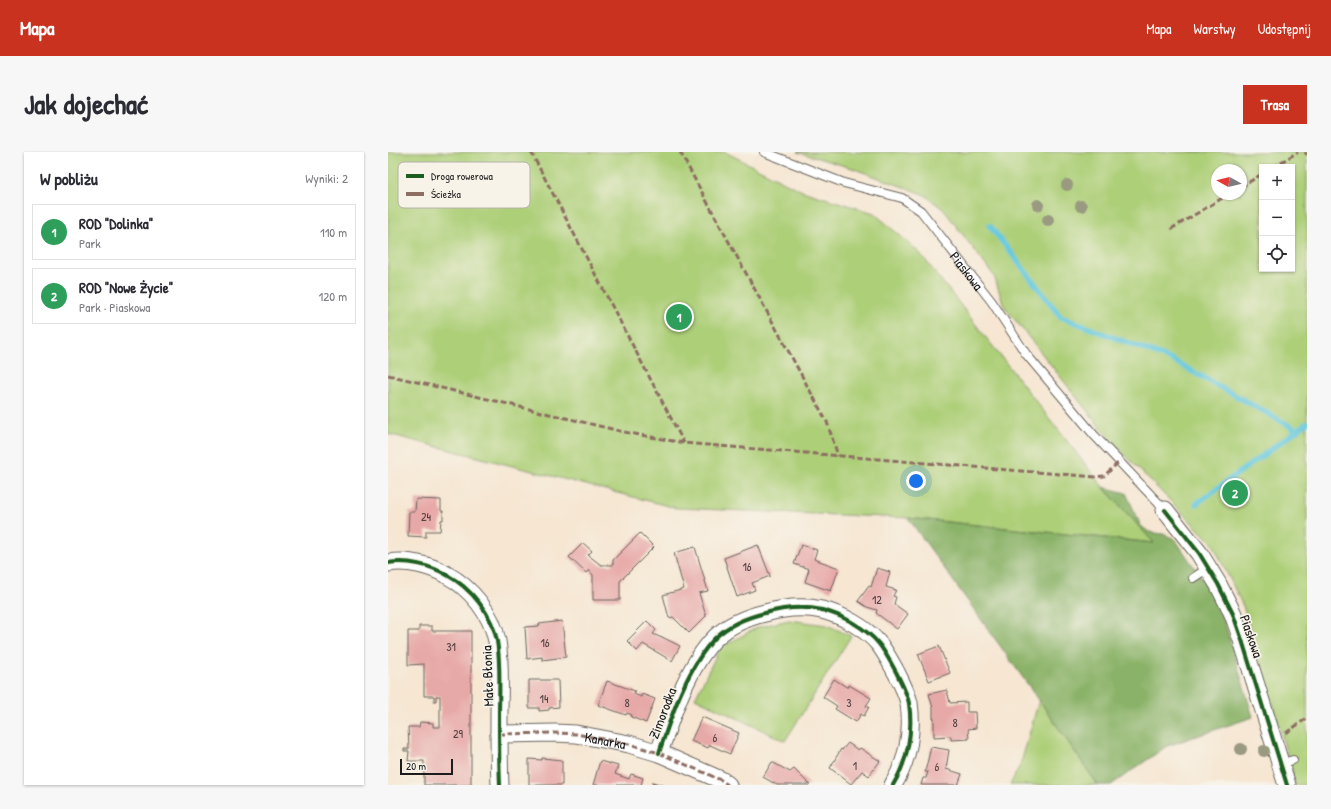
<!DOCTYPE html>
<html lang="pl">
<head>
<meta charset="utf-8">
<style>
	:root { --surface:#fff; --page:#f7f7f7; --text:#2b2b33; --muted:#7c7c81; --line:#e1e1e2; --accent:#c8321e }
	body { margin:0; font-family:"Patrick Hand",sans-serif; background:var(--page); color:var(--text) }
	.controls { position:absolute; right:12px; top:12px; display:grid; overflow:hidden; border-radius:0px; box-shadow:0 1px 3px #0004 }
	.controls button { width:36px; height:36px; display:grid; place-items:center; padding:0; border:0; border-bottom:1px solid var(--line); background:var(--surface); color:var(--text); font:20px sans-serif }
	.compass { position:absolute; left:823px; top:12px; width:36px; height:36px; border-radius:50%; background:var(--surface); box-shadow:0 1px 3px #0004; rotate:278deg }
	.scale { position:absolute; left:12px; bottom:10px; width:53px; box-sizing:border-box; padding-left:4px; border:2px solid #1c1c1c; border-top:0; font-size:11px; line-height:14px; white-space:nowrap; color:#1c1c1c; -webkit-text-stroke:3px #f7f3e8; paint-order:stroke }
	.you { position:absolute; left:528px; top:329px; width:14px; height:14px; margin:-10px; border:3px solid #fff; border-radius:50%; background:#1a73e8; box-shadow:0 0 0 6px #1a73e833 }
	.badge { display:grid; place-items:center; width:26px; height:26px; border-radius:50%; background:var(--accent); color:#fff; font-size:13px; font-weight:700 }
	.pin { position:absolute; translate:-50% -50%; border:2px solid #fff; box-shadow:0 1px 4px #0006 }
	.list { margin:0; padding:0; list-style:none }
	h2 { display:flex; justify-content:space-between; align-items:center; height:52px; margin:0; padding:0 16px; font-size:17px }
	h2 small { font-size:13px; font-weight:400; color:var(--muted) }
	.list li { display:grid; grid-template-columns:26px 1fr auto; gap:12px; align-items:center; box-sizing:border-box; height:56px; margin:0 8px 8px; padding:0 8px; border:1px solid var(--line); border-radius:0px }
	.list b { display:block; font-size:15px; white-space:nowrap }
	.list p { margin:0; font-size:13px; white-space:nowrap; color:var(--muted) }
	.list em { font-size:13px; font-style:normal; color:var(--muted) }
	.icon { flex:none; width:22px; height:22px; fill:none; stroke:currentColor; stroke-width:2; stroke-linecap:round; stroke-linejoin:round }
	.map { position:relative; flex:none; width:919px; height:633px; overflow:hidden; border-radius:0px }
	header { display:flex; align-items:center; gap:24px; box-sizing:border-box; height:56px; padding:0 20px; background:var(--accent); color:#fff }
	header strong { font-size:19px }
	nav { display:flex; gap:22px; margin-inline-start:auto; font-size:14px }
	.intro { display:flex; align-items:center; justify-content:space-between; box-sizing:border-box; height:96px; padding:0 24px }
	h1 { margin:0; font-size:28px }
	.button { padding:10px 18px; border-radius:0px; background:var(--accent); color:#fff; font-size:14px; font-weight:700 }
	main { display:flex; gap:24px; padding:0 24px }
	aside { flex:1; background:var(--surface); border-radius:0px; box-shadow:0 1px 3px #0004 }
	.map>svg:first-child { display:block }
	.green { fill:#adcf78; stroke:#64764a; fill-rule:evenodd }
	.forest { fill:#8ab268; stroke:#536742 }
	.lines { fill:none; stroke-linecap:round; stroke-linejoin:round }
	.stream { stroke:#60c7dd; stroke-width:5.5 }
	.building { fill:#e7a9a8 }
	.lane-casing { stroke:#68635c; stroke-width:10 }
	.street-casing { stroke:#68635c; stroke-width:19 }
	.lane { stroke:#fff; stroke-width:8 }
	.street { stroke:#fff; stroke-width:17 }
	.quiet { stroke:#8d6e63; stroke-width:3; stroke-dasharray:6 3; stroke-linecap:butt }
	.cycleway-casing { stroke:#f7f3e8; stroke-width:6 }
	.cycleway { stroke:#1b5e20; stroke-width:4 }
	.tree { fill:#9a9a80 }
	.labels { text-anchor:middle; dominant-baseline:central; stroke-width:3.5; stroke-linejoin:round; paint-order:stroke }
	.number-label { font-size:12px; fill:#4f3f3f }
	.street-label { font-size:14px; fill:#1c1c1c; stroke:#f7f3e8 }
	.key { fill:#f7f3e8; stroke:#b5b2ab; stroke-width:1 }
	.key-label { font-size:11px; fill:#1c1c1c }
</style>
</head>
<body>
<header>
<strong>Mapa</strong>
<nav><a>Mapa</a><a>Warstwy</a><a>Udostępnij</a></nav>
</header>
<div class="intro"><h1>Jak dojechać</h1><a class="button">Trasa</a></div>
<main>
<aside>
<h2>W pobliżu<small>Wyniki: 2</small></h2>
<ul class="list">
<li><span class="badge" style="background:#2e9e5b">1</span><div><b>ROD &quot;Dolinka&quot;</b><p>Park</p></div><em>110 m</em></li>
<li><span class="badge" style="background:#2e9e5b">2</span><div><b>ROD &quot;Nowe Życie&quot;</b><p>Park · Piaskowa</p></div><em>120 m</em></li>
</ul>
</aside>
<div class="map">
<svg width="919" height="633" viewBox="0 0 919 633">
	<rect width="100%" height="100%" fill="#f7f3e8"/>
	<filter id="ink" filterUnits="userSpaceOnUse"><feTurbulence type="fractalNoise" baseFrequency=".025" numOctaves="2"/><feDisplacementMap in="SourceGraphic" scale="8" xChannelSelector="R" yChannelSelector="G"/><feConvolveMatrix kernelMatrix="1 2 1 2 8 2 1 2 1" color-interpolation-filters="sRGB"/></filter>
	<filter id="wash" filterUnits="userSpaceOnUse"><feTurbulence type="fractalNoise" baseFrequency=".012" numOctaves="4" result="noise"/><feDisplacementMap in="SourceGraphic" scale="16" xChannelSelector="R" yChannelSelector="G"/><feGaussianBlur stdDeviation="0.9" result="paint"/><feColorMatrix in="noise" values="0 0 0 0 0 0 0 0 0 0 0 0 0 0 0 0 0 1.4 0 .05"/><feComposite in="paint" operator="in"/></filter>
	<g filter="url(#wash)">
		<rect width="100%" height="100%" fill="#f6e6d2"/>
		<g class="green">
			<path d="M0 0H337L414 39 486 61 531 100 715 335 767 391 520 366 288 356 0 282Z"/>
			<path d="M409 0H919V633H907L887 558 855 454 825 392 724 290 616 154 606 124 556 58 537 43 464 16ZM874 15H904V117H874ZM829 18H853V42H829Z"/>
			<path d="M401 468 439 473 463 484 397 589 307 546 332 496 370 475Z"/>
			<path d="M651 548 710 633H622L633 611Z"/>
		</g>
		<path class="forest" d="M715 335 738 341 753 374 761 380 775 382 787 387 831 452 865 565 779 594 723 633H710L651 548 520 366 766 391Z"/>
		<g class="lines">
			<g class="stream">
				<path d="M602 74 673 165 784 208 909 278"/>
				<path d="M808 352 919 271"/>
			</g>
		</g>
		<g id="blocks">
			<g class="building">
				<path d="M28 347 53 348V359H55V368H53L52 379H38V385L20 384 21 360H27Z"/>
				<path d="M252 381 266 395 232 429V448H205V423L201 418 198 421 181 405 195 391 204 399 200 403 213 413H225V408Z"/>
				<path d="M370 393 382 424 364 431 367 438 349 445 336 406Z"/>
				<path d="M413 393 429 398 426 407 451 416 443 439 417 430 421 417 406 412Z"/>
				<path d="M307 395 320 439 311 441 318 464 301 481 285 465 281 466 275 443 296 437 286 401Z"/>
				<path d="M489 416 502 420 498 435 508 438 505 444 508 445 506 452 520 462 509 477 488 461 489 458 479 455 470 449 481 434 483 435Z"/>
				<path d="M174 469 178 505 154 508V505L139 507 137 475 151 474V472Z"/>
				<path d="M259 469 268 478 265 482 274 486V485L292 494 284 509 255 492 249 499 239 489Z"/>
				<path d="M31 474H44V479H83V633H36V609H20L21 599H16V597H21L20 575H31L32 570 45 571V575H52V544H48V549H46V544H36V512L20 513V479H31Z"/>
				<path d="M551 494 562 521 541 529 530 502Z"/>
				<path d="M446 527 460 536 461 533 483 546 478 554 481 555 476 564 473 562 468 570 447 557 449 554 435 545Z"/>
				<path d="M141 528H170L171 555 161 556V558L151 559V556H141Z"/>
				<path d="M219 529 247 539 246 542 253 545 254 542 267 547 258 571 243 565 244 563 239 561 238 563 210 553Z"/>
				<path d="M559 538 562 551 579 550V560H587L588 576 580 577 581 587 563 588V584L546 585V566H545V556L541 542Z"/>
				<path d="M314 565 351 581 342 602 322 593 320 596 303 589Z"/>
				<path d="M460 591 470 598 472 596 492 609 481 624 474 619 463 632 442 616 453 597 454 598Z"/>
				<path d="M543 595 561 598 558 617 574 622 570 633H533L535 626H538L540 620H537Z"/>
				<path d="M154 606 174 608V633H141V607L154 608Z"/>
				<path d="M212 609 230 614 227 622 241 627 243 622 255 626 253 633H205Z"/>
				<path d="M384 610 402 620 406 617 422 633H389L375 625Z"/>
				<path d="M265 630 274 633H264Z"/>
			</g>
		</g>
	</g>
	<g filter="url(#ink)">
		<use href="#blocks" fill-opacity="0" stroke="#68635c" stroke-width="1"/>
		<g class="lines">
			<g class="lane-casing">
				<g id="lane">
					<path id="s1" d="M376 0 456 31 514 46 533 59 604 150 638 202 706 283 777 358"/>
					<path d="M805 426 820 416"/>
					<path d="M892 612 905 608"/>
				</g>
			</g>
			<g class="street-casing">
				<g id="street">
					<path d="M777 358 811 401 830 432 845 462 854 488 899 633"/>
					<path d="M0 411C20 408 42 413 59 423 83 436 104 462 109 489 113 513 111 539 111 563 111 586 111 610 112 633"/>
					<path d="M111 582 167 581 188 582 241 592 271 601 333 628 340 633"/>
					<path d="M271 601C283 564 300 513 328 485 341 473 360 465 377 461 395 456 416 454 434 458 454 463 478 476 491 492 498 501 503 511 508 520 513 530 519 541 521 551 525 580 520 608 505 633"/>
				</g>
			</g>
			<use href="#lane" class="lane"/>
			<use href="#street" class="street"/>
			<g class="quiet">
				<path d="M143 0 296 291"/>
				<path d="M292 0 439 270 450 304"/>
				<path d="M917 0 919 3"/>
				<path d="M885 15 910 0"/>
				<path d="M853 35 874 22"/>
				<path d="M783 77 841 42"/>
				<path d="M0 223 236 280 296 291 707 325 716 324 732 309"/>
				<path d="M898 581 919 566"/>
				<path id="s2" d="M111 582 167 581 188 582 241 592 271 601 333 628 340 633"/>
			</g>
			<g class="cycleway-casing">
				<g id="cycleway">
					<path d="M777 358 811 401 830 432 845 462 854 488 899 633"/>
					<path d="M0 411C20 408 42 413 59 423 83 436 104 462 109 489 113 513 111 539 111 563 111 586 111 610 112 633"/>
					<path d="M271 601C283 564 300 513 328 485 341 473 360 465 377 461 395 456 416 454 434 458 454 463 478 476 491 492 498 501 503 511 508 520 513 530 519 541 521 551 525 580 520 608 505 633"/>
				</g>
			</g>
			<use href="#cycleway" class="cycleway"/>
		</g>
		<g class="tree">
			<circle cx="679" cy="33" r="6"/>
			<circle cx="650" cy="53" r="6"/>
			<circle cx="693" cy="54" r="6"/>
			<circle cx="660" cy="68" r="6"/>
			<circle cx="853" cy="597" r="6"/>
			<circle cx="876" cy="599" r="6"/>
		</g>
	</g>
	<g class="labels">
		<g class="number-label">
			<text x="38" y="364">24</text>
			<text x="359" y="414">16</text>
			<text x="489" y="447">12</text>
			<text x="157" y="490">16</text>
			<text x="63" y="494">31</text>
			<text x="156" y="546">14</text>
			<text x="239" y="550">8</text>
			<text x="461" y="550">3</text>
			<text x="567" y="570">8</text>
			<text x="70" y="581">29</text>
			<text x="327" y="585">6</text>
			<text x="467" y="613">1</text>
			<text x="549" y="614">6</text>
		</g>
		<g class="street-label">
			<text stroke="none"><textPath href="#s1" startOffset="244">Piaskowa</textPath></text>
			<text transform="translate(864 484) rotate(71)">Piaskowa</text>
			<text transform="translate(99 524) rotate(-92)">Małe Błonia</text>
			<text transform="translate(274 561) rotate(-69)">Zimorodka</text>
			<text stroke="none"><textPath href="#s2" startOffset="107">Kanarka</textPath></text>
		</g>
	</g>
	<rect x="10" y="10" width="132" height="46" rx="6" class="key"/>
	<rect x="18" y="22" width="18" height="4" fill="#1b5e20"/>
	<rect x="18" y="40" width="18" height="4" fill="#8d6e63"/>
	<g class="key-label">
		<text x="43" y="28">Droga rowerowa</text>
		<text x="43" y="46">Ścieżka</text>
	</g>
</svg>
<div class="controls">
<button>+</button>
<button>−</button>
<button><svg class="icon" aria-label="locate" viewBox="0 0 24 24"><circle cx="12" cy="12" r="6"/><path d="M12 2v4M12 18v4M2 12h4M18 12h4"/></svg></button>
</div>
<svg class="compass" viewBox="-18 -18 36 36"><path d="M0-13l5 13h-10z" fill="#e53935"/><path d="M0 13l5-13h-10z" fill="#7c7c81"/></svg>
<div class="scale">20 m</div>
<div class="you"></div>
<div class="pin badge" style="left:291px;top:165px;background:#2e9e5b">1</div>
<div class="pin badge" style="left:847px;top:341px;background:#2e9e5b">2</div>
</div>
</main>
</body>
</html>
